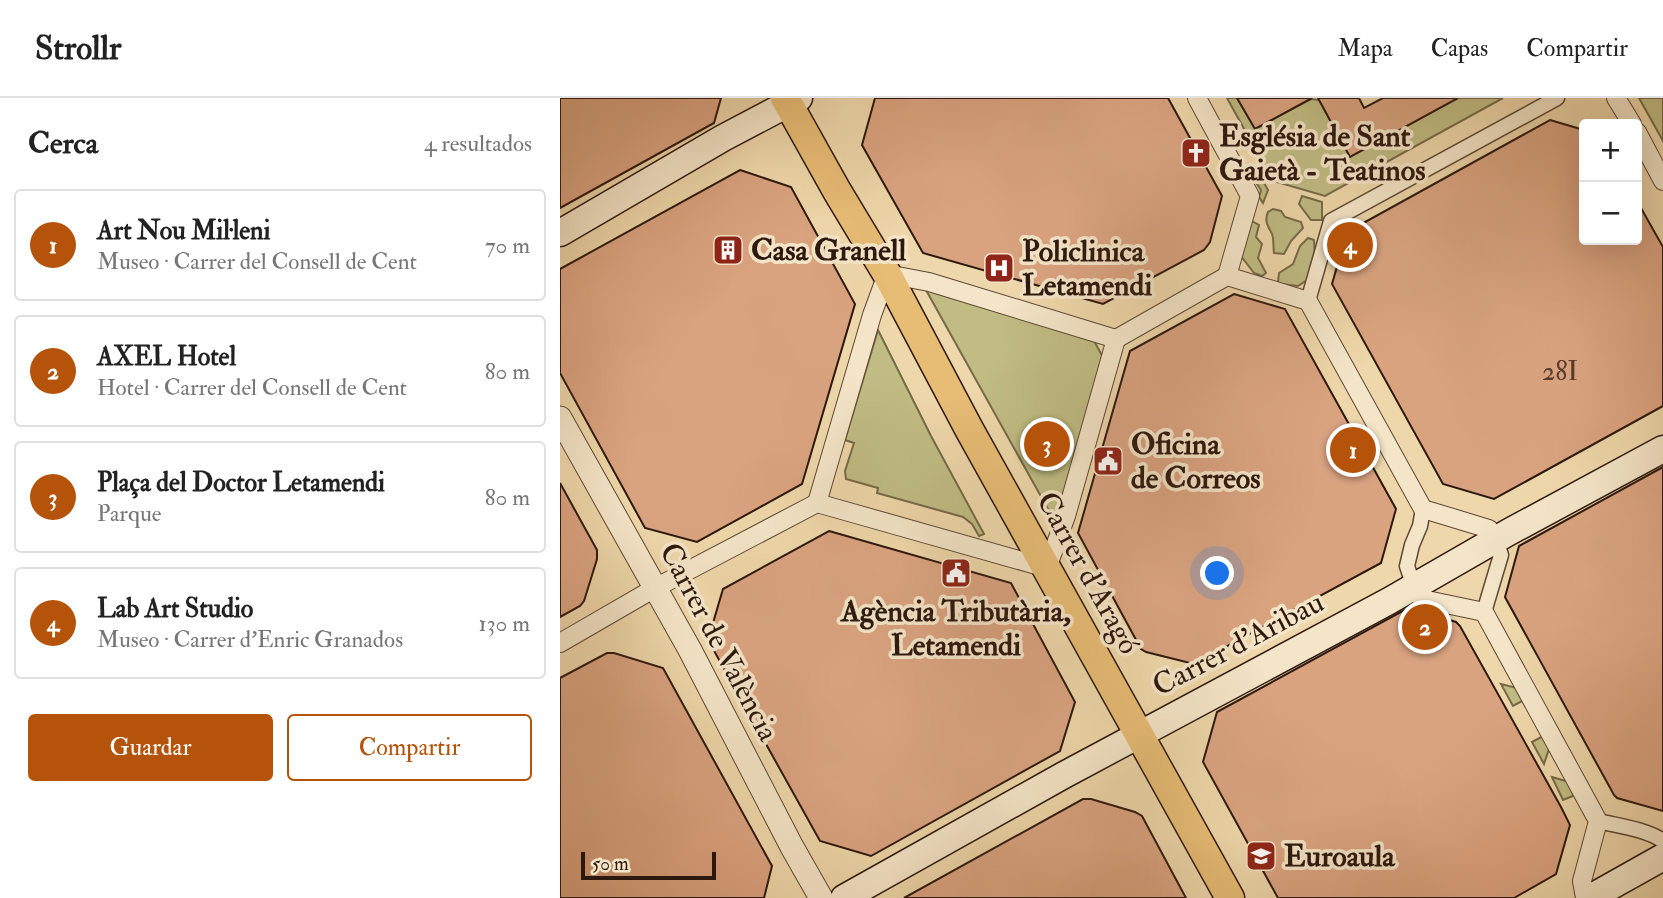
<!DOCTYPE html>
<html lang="es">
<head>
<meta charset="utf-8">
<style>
	:root { --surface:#fff; --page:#f2f2f2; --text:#222; --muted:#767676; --line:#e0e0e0; --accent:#b45309 }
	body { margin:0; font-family:"IM FELL Double Pica",serif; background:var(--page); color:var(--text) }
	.controls { position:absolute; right:21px; top:21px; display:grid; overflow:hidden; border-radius:7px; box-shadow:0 7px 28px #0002 }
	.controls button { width:63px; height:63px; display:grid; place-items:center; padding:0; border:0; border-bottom:2px solid var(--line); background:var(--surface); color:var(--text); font:35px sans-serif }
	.scale { position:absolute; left:21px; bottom:18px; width:135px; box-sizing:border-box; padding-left:7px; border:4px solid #2d180e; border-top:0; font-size:19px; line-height:24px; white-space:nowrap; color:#2d180e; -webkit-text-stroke:5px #f4e5c8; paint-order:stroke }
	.you { position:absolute; left:658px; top:476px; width:24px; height:24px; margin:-18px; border:5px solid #fff; border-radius:50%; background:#1a73e8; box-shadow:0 0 0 10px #1a73e833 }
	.badge { display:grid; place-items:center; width:46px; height:46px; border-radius:50%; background:var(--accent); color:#fff; font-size:23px; font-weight:700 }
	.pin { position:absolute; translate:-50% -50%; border:4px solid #fff; box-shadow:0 2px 7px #0006 }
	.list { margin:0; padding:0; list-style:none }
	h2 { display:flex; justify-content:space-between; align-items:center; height:91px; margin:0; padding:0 28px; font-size:30px }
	h2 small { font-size:23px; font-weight:400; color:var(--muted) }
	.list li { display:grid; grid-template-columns:46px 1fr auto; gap:21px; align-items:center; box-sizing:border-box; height:112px; margin:0 14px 14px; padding:0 14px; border:2px solid var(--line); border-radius:7px }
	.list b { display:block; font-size:26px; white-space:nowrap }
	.list p { margin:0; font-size:23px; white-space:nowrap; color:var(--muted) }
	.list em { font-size:23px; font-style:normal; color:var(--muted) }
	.actions { display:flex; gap:14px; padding:21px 28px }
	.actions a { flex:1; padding:16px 0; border:2px solid var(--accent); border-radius:7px; text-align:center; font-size:24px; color:var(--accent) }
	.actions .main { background:var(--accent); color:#fff }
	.map { position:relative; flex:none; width:1103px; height:800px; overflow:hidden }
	header { display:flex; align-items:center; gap:42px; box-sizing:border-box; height:98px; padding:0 35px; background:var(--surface); border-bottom:2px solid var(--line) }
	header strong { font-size:33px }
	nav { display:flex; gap:38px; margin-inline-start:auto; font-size:24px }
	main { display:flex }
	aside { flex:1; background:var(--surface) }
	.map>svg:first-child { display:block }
	.green { fill:#c0bc83; stroke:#766a48; stroke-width:2 }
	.building { fill:#daa380; stroke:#2d180e; stroke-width:2 }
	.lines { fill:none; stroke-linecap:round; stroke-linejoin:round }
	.pedestrian-casing { stroke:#5d4835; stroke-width:17 }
	.minor-casing { stroke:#5d4835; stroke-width:20 }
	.tertiary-casing { stroke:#5d4835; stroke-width:25 }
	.secondary-casing { stroke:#2d180e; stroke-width:29 }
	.primary-casing { stroke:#2d180e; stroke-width:31 }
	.pedestrian { stroke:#f4e5c8; stroke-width:14 }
	.minor { stroke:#f4e5c8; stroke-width:18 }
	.tertiary { stroke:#f4e5c8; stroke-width:23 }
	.secondary { stroke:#f4e5c8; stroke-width:26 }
	.primary { stroke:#e7bc75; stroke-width:28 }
	.labels { text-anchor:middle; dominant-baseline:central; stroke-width:7; stroke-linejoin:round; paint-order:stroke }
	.number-label { font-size:26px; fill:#583b2a }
	.poi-label { font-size:30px; font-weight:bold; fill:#2d180e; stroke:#f4e5c8; text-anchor:start }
	.street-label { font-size:30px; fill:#2d180e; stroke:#f4e5c8 }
</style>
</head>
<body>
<header>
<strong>Strollr</strong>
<nav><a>Mapa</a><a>Capas</a><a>Compartir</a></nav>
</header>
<main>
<aside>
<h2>Cerca<small>4 resultados</small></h2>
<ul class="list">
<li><span class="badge">1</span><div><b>Art Nou Mil·leni</b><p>Museo · Carrer del Consell de Cent</p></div><em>70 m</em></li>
<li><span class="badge">2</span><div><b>AXEL Hotel</b><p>Hotel · Carrer del Consell de Cent</p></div><em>80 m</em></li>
<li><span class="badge">3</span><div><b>Plaça del Doctor Letamendi</b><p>Parque</p></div><em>80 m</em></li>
<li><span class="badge">4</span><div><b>Lab Art Studio</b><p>Museo · Carrer d'Enric Granados</p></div><em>130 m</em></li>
</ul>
<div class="actions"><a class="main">Guardar</a><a>Compartir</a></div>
</aside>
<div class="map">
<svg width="1103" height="800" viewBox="0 0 1103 800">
	<rect width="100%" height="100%" fill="#eed7aa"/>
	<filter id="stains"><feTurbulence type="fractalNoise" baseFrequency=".00286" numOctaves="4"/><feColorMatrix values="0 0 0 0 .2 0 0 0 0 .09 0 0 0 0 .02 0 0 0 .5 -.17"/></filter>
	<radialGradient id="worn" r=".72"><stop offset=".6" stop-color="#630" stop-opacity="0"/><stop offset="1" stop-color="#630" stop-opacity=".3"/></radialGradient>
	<g class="green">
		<path d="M667 0H677L695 31 751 1 759 2 790 59 897 0H943L765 98 713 83Z"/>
		<path d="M1079 0H1103V43Z"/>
		<path d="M695 69 708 92 703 105 699 99 701 92 688 73Z"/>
		<path d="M742 98 762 104V122H751L739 106Z"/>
		<path d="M713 111 721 113 725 119 741 124 743 130 731 143 724 156 714 155C713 149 714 141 712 136 708 128 704 123 708 114Z"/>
		<path d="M690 122 699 127 696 139 702 146 698 160 706 175 702 178 694 175 681 158Z"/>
		<path d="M748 140 754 142 755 159 747 182 738 188 720 186 718 184 719 175 733 166 740 148Z"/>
		<path d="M366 192 532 239 545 263 498 429Z"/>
		<path d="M318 232 371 338 424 436 419 438 412 426 403 419 317 395 318 390 286 381 285 373 294 345 285 342Z"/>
		<path d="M941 586 961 591 966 601 953 608Z"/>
		<path d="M985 637 991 645 984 666 972 644Z"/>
		<path d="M992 679 1013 685 1018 696 1003 702Z"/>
	</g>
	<g class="building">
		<path d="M0 0H161L154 25 0 110Z"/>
		<path d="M315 0H608L662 98 650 144 644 152 543 206 363 155 302 47Z"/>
		<path d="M677 0H752L695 31Z"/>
		<path d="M758 0H799L804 10 823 0H898L790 59Z"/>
		<path d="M990 22 1024 32V142H1077V103L1103 149V308L934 401 883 386 772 186 787 134Z"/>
		<path d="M180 72 231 89 295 206 242 386 137 444 85 430 0 275V171Z"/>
		<path d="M674 196 725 211 836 411 821 465 634 566 586 554 581 551 518 435 570 253Z"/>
		<path d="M1103 369V713L1057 700 1054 697 945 499 959 448Z"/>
		<path d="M0 385 37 452V461L24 503 20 508 0 519Z"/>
		<path d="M269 433 451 485 515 604 500 653 311 758 260 743 148 542 163 491Z"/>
		<path d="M848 510 896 524 900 528 1001 709 1010 727 996 776 954 800H718L643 664 657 614Z"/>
		<path d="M47 555H54L103 570 212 768 204 800H0V580Z"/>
		<path d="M523 701H531L575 714 582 718 626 800H344Z"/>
	</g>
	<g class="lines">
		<g class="pedestrian-casing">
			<g id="pedestrian">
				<path d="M748 203 771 123 997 0"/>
				<path d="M854 489 847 468 852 447 860 428 863 411"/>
				<path d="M924 514 941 457 936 442"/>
				<path d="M1038 723C1058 728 1086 731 1103 743"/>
			</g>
		</g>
		<g class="minor-casing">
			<g id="minor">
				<path d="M637 0 690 98 667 178"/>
				<path d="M1056 0 1072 26"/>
				<path d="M1077 34 1103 83"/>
				<path d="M667 178 748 203 863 411 929 431 936 442"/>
				<path d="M556 241 667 178"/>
				<path d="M257 405 487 470 506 418 556 241"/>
				<path d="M257 405 312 217 327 176 369 184 556 241"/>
				<path d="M854 489 862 501 924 514 1038 723 1022 783 1025 800"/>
				<path d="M0 545 95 490 257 405"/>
			</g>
		</g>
		<g class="tertiary-casing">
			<path id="tertiary" d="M0 320 130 552 232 749 261 800"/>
		</g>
		<g class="secondary-casing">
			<g id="secondary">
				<path d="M0 135 163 40 239 0"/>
				<path d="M284 800 504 677 829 503 949 434 1103 351"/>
				<path d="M1030 800 1103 759"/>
			</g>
		</g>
		<g class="primary-casing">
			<path id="primary" d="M225 0 277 93 327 176 409 331 670 800"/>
		</g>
		<use href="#pedestrian" class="pedestrian"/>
		<use href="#minor" class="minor"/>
		<use href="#tertiary" class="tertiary"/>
		<use href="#secondary" class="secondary"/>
		<use href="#primary" class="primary"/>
	</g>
	<defs>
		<g id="church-square" transform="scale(1.575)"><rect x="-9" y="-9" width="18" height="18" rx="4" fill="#8f2418" stroke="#f4e5c8"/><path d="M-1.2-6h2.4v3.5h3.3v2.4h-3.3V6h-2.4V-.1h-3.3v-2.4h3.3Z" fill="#fff"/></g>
		<g id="building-square" transform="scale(1.575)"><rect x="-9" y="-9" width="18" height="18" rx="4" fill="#8f2418" stroke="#f4e5c8"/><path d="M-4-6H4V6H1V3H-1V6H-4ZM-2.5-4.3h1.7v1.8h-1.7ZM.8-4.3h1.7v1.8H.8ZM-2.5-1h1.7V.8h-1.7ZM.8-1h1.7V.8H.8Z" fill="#fff"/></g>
		<g id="hospital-square" transform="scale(1.575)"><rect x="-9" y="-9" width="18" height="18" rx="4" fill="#8f2418" stroke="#f4e5c8"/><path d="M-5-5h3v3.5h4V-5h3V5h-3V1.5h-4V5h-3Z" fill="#fff"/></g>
		<g id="civic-square" transform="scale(1.575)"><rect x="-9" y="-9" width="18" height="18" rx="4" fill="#8f2418" stroke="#f4e5c8"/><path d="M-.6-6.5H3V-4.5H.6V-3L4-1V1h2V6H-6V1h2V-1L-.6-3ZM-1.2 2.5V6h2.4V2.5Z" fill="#fff"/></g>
		<g id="university-square" transform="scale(1.575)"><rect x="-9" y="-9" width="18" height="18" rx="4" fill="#8f2418" stroke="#f4e5c8"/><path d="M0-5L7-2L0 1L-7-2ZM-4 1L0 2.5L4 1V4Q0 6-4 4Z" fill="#fff"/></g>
	</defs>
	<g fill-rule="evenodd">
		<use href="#church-square" x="636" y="55"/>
		<use href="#building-square" x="168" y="152"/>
		<use href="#hospital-square" x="439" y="170"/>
		<use href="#civic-square" x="548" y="363"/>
		<use href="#civic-square" x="396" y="475"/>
		<use href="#university-square" x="701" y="758"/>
	</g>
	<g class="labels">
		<g class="number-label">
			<text x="1000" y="274">28I</text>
		</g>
		<g class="poi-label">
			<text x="659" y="38">Església de Sant<tspan x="659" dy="34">Gaietà - Teatinos</tspan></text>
			<text x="191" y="152">Casa Granell</text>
			<text x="462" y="153">Policlinica<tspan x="462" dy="34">Letamendi</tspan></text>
			<text x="571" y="346">Oficina<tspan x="571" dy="34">de Correos</tspan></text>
			<text x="396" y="513" text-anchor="middle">Agència Tributària,<tspan x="396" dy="34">Letamendi</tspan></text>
			<text x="724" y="758">Euroaula</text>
		</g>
		<g class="street-label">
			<text transform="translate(528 475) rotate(61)">Carrer d'Aragó</text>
			<text transform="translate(159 544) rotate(62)">Carrer de València</text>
			<text transform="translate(678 546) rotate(-28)">Carrer d'Aribau</text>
		</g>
	</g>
	<rect width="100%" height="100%" filter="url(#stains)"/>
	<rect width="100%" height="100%" fill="url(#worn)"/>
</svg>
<div class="controls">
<button>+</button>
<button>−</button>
</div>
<div class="scale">50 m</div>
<div class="you"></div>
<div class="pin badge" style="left:793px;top:352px">1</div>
<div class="pin badge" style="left:865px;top:529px">2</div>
<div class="pin badge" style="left:487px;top:346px">3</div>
<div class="pin badge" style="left:790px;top:147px">4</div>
</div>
</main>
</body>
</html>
